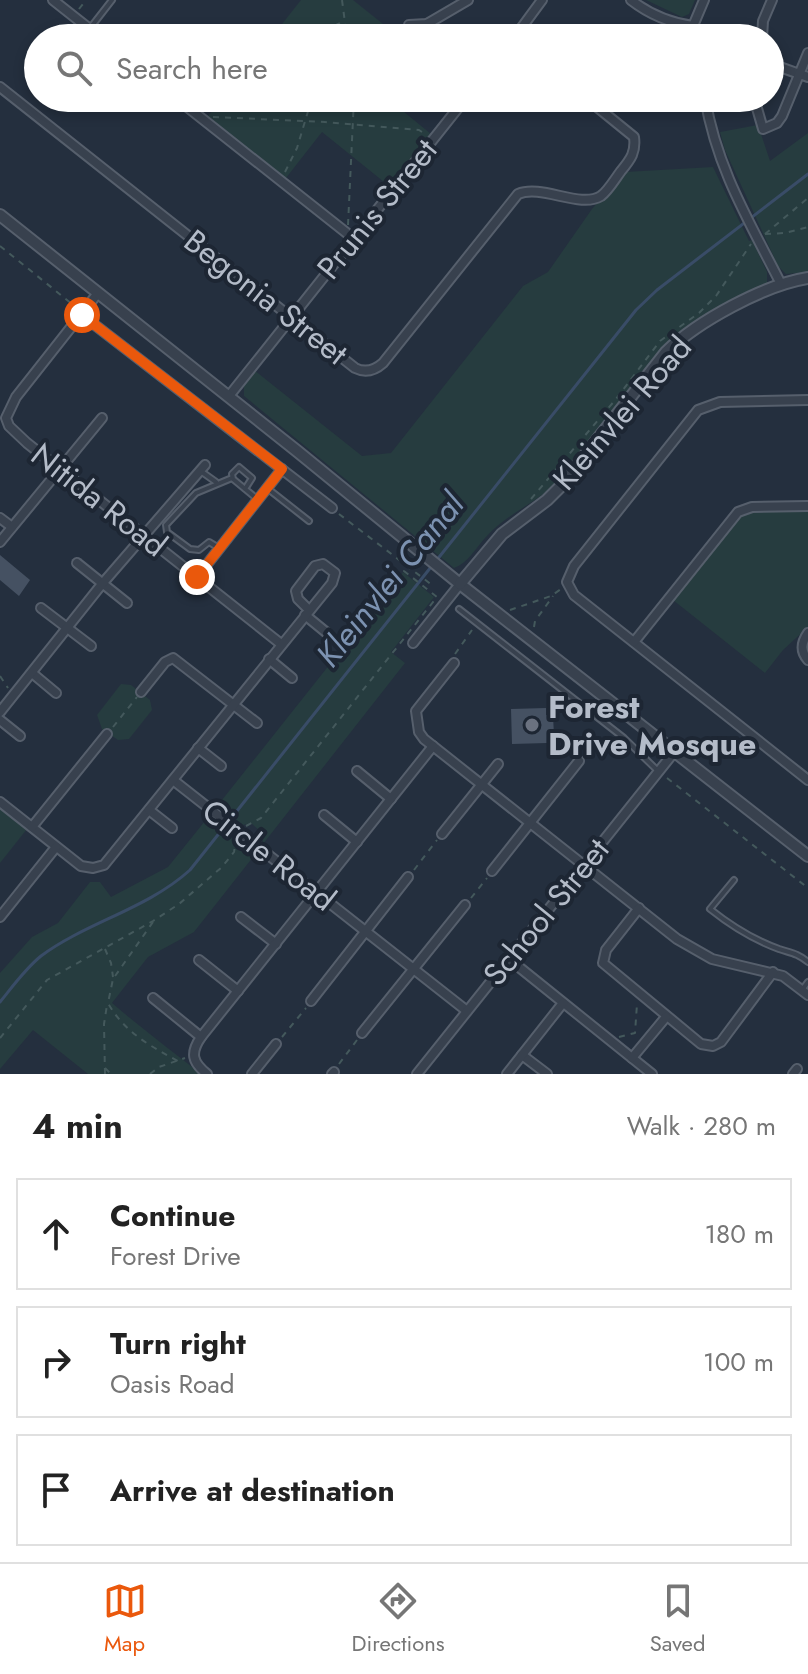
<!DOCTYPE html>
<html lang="en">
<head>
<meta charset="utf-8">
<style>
	:root { --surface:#fff; --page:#f6f6f6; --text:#222; --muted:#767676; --line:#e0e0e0; --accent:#ea580c }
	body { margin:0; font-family:Jost,sans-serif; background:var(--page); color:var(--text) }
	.stop { position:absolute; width:24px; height:24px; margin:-18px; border:6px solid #ea580c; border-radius:50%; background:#fff }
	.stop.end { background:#ea580c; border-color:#fff; box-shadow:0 2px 8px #0008 }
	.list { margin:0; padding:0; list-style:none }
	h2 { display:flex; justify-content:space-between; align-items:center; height:104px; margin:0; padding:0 32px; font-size:34px }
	h2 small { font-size:26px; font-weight:400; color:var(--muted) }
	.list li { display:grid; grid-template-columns:52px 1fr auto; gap:24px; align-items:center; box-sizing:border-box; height:112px; margin:0 16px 16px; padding:0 16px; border:2px solid var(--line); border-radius:0px }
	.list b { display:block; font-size:30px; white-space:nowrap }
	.list p { margin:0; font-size:26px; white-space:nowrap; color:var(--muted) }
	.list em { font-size:26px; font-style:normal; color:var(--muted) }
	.icon { flex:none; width:44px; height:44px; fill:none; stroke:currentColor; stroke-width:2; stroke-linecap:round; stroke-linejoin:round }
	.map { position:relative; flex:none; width:808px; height:1074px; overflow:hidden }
	.search { position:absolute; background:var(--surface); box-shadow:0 4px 12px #0003; left:24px; right:24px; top:24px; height:88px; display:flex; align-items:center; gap:20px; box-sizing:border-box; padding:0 28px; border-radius:44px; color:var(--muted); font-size:30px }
	.sheet { height:488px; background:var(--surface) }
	nav { display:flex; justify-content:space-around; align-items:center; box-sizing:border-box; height:112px; border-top:2px solid var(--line); background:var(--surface); font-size:22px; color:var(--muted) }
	nav a { display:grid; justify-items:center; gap:4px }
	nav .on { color:var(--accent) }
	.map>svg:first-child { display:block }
	.green { fill:#263c3f }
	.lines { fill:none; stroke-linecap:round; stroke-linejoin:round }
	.stream { stroke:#394c67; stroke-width:3 }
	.building { fill:#455162 }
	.service-casing { stroke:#565f6c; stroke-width:8 }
	.minor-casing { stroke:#565f6c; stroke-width:12 }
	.tertiary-casing { stroke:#565f6c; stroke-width:14 }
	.path { stroke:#44595c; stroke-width:2; stroke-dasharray:6 6; stroke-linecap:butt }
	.service { stroke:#38414e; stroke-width:4 }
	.minor { stroke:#38414e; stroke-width:8 }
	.tertiary { stroke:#38414e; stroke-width:10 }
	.route { stroke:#ea580c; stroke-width:10 }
	.worship-dot { fill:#6b7280; stroke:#1d2633; stroke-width:3 }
	.labels { text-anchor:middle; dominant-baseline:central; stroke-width:8; stroke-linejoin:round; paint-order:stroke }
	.street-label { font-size:32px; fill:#b4bcc9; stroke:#1d2633 }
	.poi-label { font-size:32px; font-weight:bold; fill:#b4bcc9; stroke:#1d2633; text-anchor:start }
	.water-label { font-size:34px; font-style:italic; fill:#7c92b1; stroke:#1d2633 }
</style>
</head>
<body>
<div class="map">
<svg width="808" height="1074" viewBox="0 0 808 1074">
	<rect width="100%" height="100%" fill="#242f3e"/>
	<g class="green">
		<path d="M301 0H353L398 36 396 38H271Z"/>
		<path d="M646 0H695L689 14 682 17Z"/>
		<path d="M223 98H387L431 134 389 186 322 132 286 178 208 116Z"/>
		<path d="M758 125 770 161 808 133V272L786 274 778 266 725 150 720 132Z"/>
		<path d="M713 167 749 241 752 240 767 272V284L697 320 674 337 553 486C531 506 506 514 485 538 475 549 468 563 454 568L244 396V384L254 370 362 456 391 453 523 286 548 272 592 209 625 172Z"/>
		<path d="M808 509V627L783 650 765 673 673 600 742 514 750 511Z"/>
		<path d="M403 572 434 597 391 652 405 663 263 844 262 833 251 823 243 825 218 805Z"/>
		<path d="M121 684 131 685 150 700 152 710 129 739 118 740 102 729 97 715Z"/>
		<path d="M0 807 27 829 0 863Z"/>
		<path d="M209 816 234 836V844L245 853 257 852 194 932 148 957 112 1003C141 1028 172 1051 201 1074H88L33 1030 0 1069V973L32 937 58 923 90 882H100L111 897 168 867Z"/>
	</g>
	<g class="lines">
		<g class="stream">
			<path d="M436 561 636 310 657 290 808 174"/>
			<path d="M0 1002C13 986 25 969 41 956 87 922 147 909 190 870L431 567"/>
		</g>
	</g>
	<g class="building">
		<path d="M0 555 30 580 19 596 0 580Z"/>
		<path d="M546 708V715H553L554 736H547V743L512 744 511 709Z"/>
	</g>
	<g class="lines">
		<g class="service-casing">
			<g id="service">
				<path d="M91 27 112 0"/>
				<path d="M202 472 216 482"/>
				<path d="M267 488 309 521"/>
				<path d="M245 489 252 478 239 467 232 474 233 479 256 498"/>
				<path d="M219 548 209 542 199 550 190 549 167 532 166 525 196 493 232 478"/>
				<path d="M459 609 624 738 657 770"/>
				<path d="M734 880 710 909C730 925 754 940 779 949 791 953 797 953 808 962"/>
				<path d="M802 990 808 982"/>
			</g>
		</g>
		<g class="minor-casing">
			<g id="minor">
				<path d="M53 0 101 38"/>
				<path d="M631 0C649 14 671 23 693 26"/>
				<path d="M427 24 441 38"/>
				<path d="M409 25 427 24 468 0"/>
				<path d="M514 38 542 0"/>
				<path d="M695 38 693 26 704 0"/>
				<path d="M762 38 763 21 772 0"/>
				<path d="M770 59 777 66 808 77"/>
				<path d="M0 87 355 368C365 373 374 371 383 363L518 194C542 184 580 209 601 196 608 191 615 179 621 171 631 159 636 152 634 137L586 98"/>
				<path d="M176 98 353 238"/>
				<path d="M705 98C717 169 749 221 781 284"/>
				<path d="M754 98 763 129 777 123 782 116 808 53"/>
				<path d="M98 293 16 397 6 418 9 426 27 443 281 644"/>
				<path d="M82 315 332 508"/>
				<path d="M229 396 466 98"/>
				<path d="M808 400 720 402 698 410 574 566 567 582 574 595 808 780"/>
				<path d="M0 518 12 527"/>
				<path d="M0 542 102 418"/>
				<path d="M77 563 127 603"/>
				<path d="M197 577 282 469"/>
				<path d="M41 608 91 646"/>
				<path d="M305 615 327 633"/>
				<path d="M808 633C801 643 800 651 808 660"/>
				<path d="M634 642 738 512 752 507 808 506"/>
				<path d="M413 643 460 584"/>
				<path d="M269 659 292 678"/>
				<path d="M454 663 416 711 419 732 424 739 677 939 712 959 783 976 808 995"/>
				<path d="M32 673 56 693"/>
				<path d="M141 692 165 662 173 658 257 723"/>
				<path d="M0 712 102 584 205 465"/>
				<path d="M0 720 20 736"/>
				<path d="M198 748 221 766"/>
				<path d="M357 771 391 799"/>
				<path d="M173 780 467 1011"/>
				<path d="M0 802 81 866 93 868 104 865 332 583 335 573 323 564 315 566 296 591 298 599 309 610"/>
				<path d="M149 810 172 828"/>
				<path d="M324 815 357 842"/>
				<path d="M32 827 107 734"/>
				<path d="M442 834 498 764"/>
				<path d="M492 871 579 761"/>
				<path d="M639 908 606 950 603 963 701 1044 713 1046 721 1042 773 972"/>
				<path d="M0 917 56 847"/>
				<path d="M241 917 276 944"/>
				<path d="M509 959 652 1074"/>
				<path d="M199 960 238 991"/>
				<path d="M153 998 201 1037"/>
				<path d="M311 1001 408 877"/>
				<path d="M362 1033 465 905"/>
				<path d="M522 1055 547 1074"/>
				<path d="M632 1058 666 1017"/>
				<path d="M207 1074C192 1062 190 1053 201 1037L433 746"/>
				<path d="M252 1074 276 1044"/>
				<path d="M332 1074 334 1072"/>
				<path d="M417 1074 675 751"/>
				<path d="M507 1074 563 1003"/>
				<path d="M793 1074 797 1069"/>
			</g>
		</g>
		<g class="tertiary-casing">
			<g id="tertiary">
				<path d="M0 215 297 451 460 584 808 856"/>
				<path d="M460 584 502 534 547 500 560 487 666 352C698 321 764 285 808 278"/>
			</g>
		</g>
		<g class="path">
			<path d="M342 0 347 38"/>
			<path d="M79 9 86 0"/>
			<path d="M332 38 336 25 344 21"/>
			<path d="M213 117 325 122 419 130 425 134"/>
			<path d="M285 172 297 148 312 98"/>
			<path d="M348 225 354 98"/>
			<path d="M765 234 808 198"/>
			<path d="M765 234 785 233 808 227"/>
			<path d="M0 246 77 308"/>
			<path d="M531 499 616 399 660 341 699 313 716 296 751 244"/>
			<path d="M339 514 432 585"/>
			<path d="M510 610 551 596 561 589"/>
			<path d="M534 627 535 621 553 596"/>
			<path d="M455 654 472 630"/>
			<path d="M0 676 8 688"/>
			<path d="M113 727 137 697"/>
			<path d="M667 778 808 888"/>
			<path d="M246 826 261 818 437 597 404 571 407 566"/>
			<path d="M414 870 437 840"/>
			<path d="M471 898 487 878"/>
			<path d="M153 922 113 979 108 1003C124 1032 150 1046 178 1061"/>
			<path d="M105 949 111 963 113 977"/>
			<path d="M282 1037 306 1008"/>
			<path d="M619 1037 635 1033 637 1004"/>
			<path d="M0 1038 47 980 153 921 179 904 222 867 234 852 236 840"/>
			<path d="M339 1064 357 1040"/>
			<path d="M105 1068 111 1074"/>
			<path d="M105 1074 104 1024 107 1005"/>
			<path d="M150 1074 159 1067 185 1058"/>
		</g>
		<use href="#service" class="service"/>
		<use href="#minor" class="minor"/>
		<use href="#tertiary" class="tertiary"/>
	</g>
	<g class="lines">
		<path class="route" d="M82 315 282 469 197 577"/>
	</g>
	<circle class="worship-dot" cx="532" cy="725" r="8"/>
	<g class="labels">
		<g class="street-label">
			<text transform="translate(377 209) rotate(-51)">Prunis Street</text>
			<text transform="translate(266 297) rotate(38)">Begonia Street</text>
			<text transform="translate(622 413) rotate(-49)">Kleinvlei Road</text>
			<text transform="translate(99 500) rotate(38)">Nitida Road</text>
			<text transform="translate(269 855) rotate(38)">Circle Road</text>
			<text transform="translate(546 912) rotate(-51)">School Street</text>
		</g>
		<g class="poi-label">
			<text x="548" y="707">Forest<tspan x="548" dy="37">Drive Mosque</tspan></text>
		</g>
		<g class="water-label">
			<text transform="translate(390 580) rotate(-51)">Kleinvlei Canal</text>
		</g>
	</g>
</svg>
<div class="stop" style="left:82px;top:315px"></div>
<div class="stop end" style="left:197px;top:577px"></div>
<div class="search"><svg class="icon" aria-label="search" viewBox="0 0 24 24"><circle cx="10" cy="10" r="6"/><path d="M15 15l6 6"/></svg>Search here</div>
</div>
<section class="sheet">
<h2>4 min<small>Walk · 280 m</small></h2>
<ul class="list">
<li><svg class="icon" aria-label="ahead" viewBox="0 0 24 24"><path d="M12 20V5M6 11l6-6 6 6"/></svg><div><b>Continue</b><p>Forest Drive</p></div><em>180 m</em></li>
<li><svg class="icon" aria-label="right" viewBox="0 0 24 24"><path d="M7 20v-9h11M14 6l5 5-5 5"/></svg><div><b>Turn right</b><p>Oasis Road</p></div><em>100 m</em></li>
<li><svg class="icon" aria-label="arrive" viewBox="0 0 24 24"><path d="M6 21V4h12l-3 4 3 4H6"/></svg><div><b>Arrive at destination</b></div></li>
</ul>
</section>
<nav>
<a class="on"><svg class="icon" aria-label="map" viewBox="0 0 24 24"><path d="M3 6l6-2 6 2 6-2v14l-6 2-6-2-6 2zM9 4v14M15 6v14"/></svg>Map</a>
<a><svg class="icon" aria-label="directions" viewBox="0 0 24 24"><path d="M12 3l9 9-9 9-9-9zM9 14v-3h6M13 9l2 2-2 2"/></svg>Directions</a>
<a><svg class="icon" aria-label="saved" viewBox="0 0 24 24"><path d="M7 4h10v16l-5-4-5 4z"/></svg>Saved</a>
</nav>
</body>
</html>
